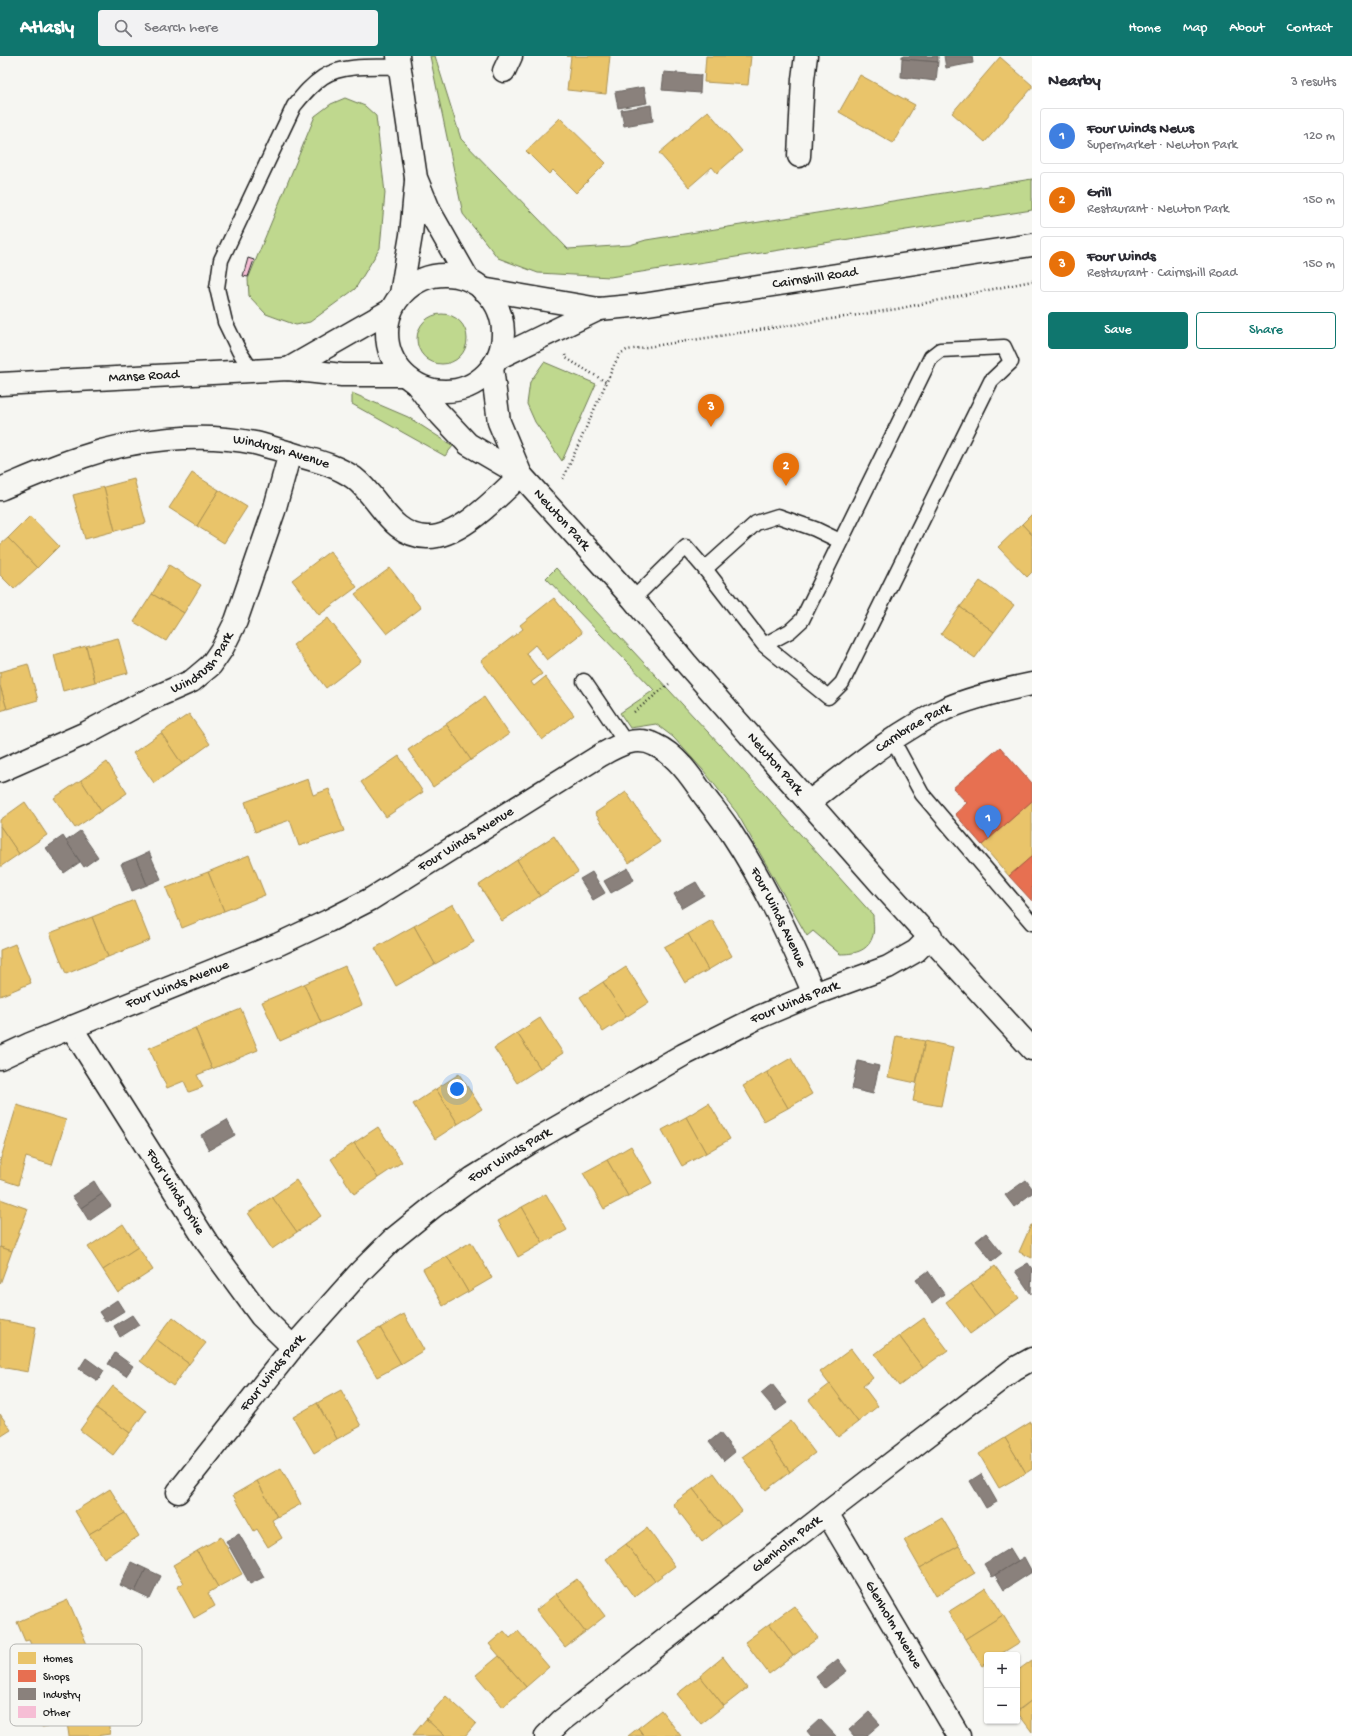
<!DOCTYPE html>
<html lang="en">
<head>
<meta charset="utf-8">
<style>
	:root { --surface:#fff; --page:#f2f2f3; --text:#2b2b33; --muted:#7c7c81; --line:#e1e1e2; --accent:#0f766e }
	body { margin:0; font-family:"Gochi Hand",sans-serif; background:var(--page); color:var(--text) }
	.controls { position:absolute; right:12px; bottom:12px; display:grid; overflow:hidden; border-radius:4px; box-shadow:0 1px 3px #0004 }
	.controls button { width:36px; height:36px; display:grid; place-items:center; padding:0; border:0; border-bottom:1px solid var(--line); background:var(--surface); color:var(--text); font:20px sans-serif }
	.you { position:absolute; left:457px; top:1033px; width:14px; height:14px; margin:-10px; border:3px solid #fff; border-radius:50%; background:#1a73e8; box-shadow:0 0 0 6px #1a73e833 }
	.badge { display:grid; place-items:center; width:26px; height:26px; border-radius:50%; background:var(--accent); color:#fff; font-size:13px; font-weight:700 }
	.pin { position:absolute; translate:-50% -33px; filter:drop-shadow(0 1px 2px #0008) }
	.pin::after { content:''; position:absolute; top:21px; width:14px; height:12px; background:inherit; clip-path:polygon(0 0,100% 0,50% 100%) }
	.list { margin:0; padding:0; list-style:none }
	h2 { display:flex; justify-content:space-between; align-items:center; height:52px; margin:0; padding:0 16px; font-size:17px }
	h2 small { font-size:13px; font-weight:400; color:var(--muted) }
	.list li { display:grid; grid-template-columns:26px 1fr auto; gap:12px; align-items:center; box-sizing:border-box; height:56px; margin:0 8px 8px; padding:0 8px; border:1px solid var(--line); border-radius:4px }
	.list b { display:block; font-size:15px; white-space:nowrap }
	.list p { margin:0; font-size:13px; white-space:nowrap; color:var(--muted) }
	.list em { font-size:13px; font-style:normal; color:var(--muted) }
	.actions { display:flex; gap:8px; padding:12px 16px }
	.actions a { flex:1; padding:9px 0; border:1px solid var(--accent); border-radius:4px; text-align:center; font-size:14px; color:var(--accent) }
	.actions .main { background:var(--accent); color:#fff }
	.icon { flex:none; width:22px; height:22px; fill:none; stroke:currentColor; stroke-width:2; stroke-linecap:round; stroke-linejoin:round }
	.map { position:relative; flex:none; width:1032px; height:1680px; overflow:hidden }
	header { display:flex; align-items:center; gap:24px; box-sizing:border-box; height:56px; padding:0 20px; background:var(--accent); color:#fff }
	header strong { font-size:19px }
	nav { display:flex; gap:22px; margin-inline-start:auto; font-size:14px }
	.search { width:280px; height:36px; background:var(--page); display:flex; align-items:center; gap:10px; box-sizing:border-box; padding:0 14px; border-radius:4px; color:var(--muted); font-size:15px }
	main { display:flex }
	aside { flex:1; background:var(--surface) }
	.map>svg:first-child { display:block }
	.green { fill:#bfd88e; stroke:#6e7a55 }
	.homes { fill:#e9c46a; stroke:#ac9253 }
	.shops { fill:#e76f51; stroke:#aa5641 }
	.industry { fill:#8a817c; stroke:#69635f }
	.building { fill:#f6bed5; stroke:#1c1c1c }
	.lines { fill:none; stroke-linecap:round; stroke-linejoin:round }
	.lane-casing { stroke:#1c1c1c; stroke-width:17 }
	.street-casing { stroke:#1c1c1c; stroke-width:25 }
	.secondary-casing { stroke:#1c1c1c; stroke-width:25 }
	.path { stroke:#1c1c1c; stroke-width:2.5; stroke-dasharray:1 3; stroke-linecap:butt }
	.lane { stroke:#f6f6f2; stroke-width:14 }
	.street { stroke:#f6f6f2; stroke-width:22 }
	.secondary { stroke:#f6f6f2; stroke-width:22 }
	.labels { text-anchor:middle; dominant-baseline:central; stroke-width:4; stroke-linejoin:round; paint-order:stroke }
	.street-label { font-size:14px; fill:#1c1c1c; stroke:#f6f6f2 }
	.key { fill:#f6f6f2; stroke:#b5b5b2; stroke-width:1 }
	.key-label { font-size:11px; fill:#1c1c1c }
</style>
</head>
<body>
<header>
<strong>Atlasly</strong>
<div class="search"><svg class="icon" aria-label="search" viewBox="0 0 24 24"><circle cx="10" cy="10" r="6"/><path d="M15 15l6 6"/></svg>Search here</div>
<nav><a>Home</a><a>Map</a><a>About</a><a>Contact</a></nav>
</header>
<main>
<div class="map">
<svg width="1032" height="1680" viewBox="0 0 1032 1680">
	<rect width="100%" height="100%" fill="#f6f6f2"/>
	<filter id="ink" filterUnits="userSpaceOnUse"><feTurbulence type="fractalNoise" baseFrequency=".025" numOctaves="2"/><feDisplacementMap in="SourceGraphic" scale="8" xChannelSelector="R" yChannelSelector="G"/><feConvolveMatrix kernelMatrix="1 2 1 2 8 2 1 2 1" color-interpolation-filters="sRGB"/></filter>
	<g filter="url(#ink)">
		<g class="green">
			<path d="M430 0H435L461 83 568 193 630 189 646 184 1032 123V154L610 221 538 217 498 202 463 158Z"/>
			<path d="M345 42 365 50 376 60 385 137 380 192 355 233 310 266 296 269 266 258 249 240 248 223 315 60 331 48Z"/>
			<circle cx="442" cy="283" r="25"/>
			<path d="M544 306 596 328 562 405 535 366 527 348 530 326Z"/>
			<path d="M352 337 408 361 453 390 445 400 352 348Z"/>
			<path d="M556 512 720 689 873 859C873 866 875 876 872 882 867 896 853 898 840 898L813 875 807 880 737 757 703 714 673 681 656 668 630 672 620 657 654 634 546 522Z"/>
		</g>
		<g class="homes">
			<path d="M567 0H610L606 38 567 34 571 0Z"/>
			<path d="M706 0H751L748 29 704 26Z"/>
			<path d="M1000 1 1032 29V32L985 86 952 57Z"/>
			<path d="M860 19 915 49 893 87 839 56Z"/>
			<path d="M708 55 742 95 717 117 712 111 689 131 659 97Z"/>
			<path d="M560 62 606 107 576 137 553 114 549 118 526 95Z"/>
			<path d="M192 417 219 434 197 470 169 452Z"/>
			<path d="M134 423 146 467 115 475 104 431Z"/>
			<path d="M104 431 115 475 85 483 73 439Z"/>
			<path d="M219 434 247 451 224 487 197 470Z"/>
			<path d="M1032 458V479L1022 468Z"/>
			<path d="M30 460 59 490 37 512 8 482Z"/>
			<path d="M1022 468 1032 479V516L1027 521 998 491Z"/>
			<path d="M8 482 37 512 14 533 0 519V489Z"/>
			<path d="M330 495 357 531 319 559 292 524Z"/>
			<path d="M169 509 201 529 184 557 152 538Z"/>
			<path d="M390 512 421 552 387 578 355 538Z"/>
			<path d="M980 525 1014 549 994 576 960 551Z"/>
			<path d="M152 538 184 557 166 585 134 566Z"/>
			<path d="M554 542 582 577 547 604 535 589 526 597 542 618 531 626 534 630 545 621 574 659 542 684 481 605 523 573 520 569Z"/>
			<path d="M960 551 994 576 975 602 941 578Z"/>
			<path d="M328 562 361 605 326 632 293 589Z"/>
			<path d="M118 582 128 617 95 626 86 590Z"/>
			<path d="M86 590 95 626 63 635 54 599Z"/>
			<path d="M28 608 38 644 7 653 0 630V616Z"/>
			<path d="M0 630 7 653 0 655Z"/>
			<path d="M484 641 509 678 471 704 446 668Z"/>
			<path d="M189 658 210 688 182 708 161 677Z"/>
			<path d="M446 668 471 704 433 731 408 694Z"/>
			<path d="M161 677 182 708 154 727 133 697Z"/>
			<path d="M399 700 423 736 386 761 361 726Z"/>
			<path d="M107 706 127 737 101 755 81 724Z"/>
			<path d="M308 723 313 739 329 733 344 775 299 790 290 764 255 776 245 746Z"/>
			<path d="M81 724 101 755 75 772 54 742Z"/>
			<path d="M626 736 660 786 629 807 595 757Z"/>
			<path d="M1032 745V800L1009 820 982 789Z"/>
			<path d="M25 746 47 779 19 798 0 770V764Z"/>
			<path d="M0 770 19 798 0 811Z"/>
			<path d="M554 780 578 816 540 840 517 804Z"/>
			<path d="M249 799 265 839 224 855 208 816Z"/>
			<path d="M517 804 540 840 502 865 479 829Z"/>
			<path d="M208 816 224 855 182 872 166 832Z"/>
			<path d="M134 844 150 884 108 901 92 861Z"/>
			<path d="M453 848 474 886 435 908 414 870Z"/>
			<path d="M92 861 108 901 66 918 50 877Z"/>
			<path d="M712 864 732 900 708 914 688 878Z"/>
			<path d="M414 870 435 908 396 930 375 892Z"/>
			<path d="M688 878 708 914 685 927 664 891Z"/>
			<path d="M15 888 31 927 0 940V894Z"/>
			<path d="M345 910 362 949 321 967 304 928Z"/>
			<path d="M626 911 649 946 626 961 603 926Z"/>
			<path d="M603 926 626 961 603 976 580 941Z"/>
			<path d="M304 928 321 967 280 985 262 946Z"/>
			<path d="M241 953 258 994 212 1013 195 972Z"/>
			<path d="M540 962 563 997 540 1012 517 977Z"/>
			<path d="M195 972 212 1013 197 1019 203 1031 189 1036 184 1025 167 1032 149 992Z"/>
			<path d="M517 977 540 1012 517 1027 494 992Z"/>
			<path d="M896 980 925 985 916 1027 888 1021Z"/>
			<path d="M925 985 953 991 941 1050 913 1045Z"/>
			<path d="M791 1002 812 1038 788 1052 767 1016Z"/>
			<path d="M767 1016 788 1052 764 1065 743 1030Z"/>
			<path d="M459 1018 482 1053 458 1068 436 1033Z"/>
			<path d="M436 1033 458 1068 435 1083 413 1048Z"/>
			<path d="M709 1047 730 1083 706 1097 686 1061Z"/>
			<path d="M17 1049 66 1064 52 1109 26 1101 18 1129 0 1123V1105Z"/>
			<path d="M686 1061 706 1097 682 1110 662 1074Z"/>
			<path d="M378 1071 402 1106 378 1122 354 1087Z"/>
			<path d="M354 1087 378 1122 354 1138 331 1103Z"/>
			<path d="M631 1090 652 1127 628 1140 607 1104Z"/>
			<path d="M607 1104 628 1140 604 1153 583 1117Z"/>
			<path d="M296 1124 321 1160 297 1176 272 1141Z"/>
			<path d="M546 1138 567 1174 543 1187 522 1151Z"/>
			<path d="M272 1141 297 1176 272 1193 248 1157Z"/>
			<path d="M0 1143 28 1153 12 1195 0 1191Z"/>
			<path d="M522 1151 543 1187 518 1201 498 1165Z"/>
			<path d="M123 1168 138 1191 103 1214 88 1191Z"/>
			<path d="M1031 1169H1032V1202L1019 1196Z"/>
			<path d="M471 1186 492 1222 468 1236 447 1200Z"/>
			<path d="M0 1191 12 1195 0 1228Z"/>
			<path d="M138 1191 153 1214 118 1237 103 1214Z"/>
			<path d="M447 1200 468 1236 443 1250 423 1213Z"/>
			<path d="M995 1210 1019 1242 995 1260 971 1228Z"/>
			<path d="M971 1228 995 1260 970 1278 946 1246Z"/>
			<path d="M404 1258 424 1294 401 1308 380 1272Z"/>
			<path d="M173 1261 206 1287 189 1308 156 1283Z"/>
			<path d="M924 1262 948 1294 923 1312 899 1280Z"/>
			<path d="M0 1264 36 1271 28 1316 0 1311Z"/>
			<path d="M380 1272 401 1308 377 1321 356 1285Z"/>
			<path d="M899 1280 923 1312 899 1330 875 1298Z"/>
			<path d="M156 1283 189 1308 173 1330 140 1305Z"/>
			<path d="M851 1293 873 1322 863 1330 878 1350 858 1366 820 1316Z"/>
			<path d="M830 1328 858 1366 838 1381 809 1344Z"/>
			<path d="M113 1330 146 1355 130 1377 96 1352Z"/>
			<path d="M341 1334 361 1370 337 1383 317 1347Z"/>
			<path d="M317 1347 337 1383 314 1397 293 1361Z"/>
			<path d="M96 1352 130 1377 113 1399 80 1374Z"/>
			<path d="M0 1358 11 1374 0 1381Z"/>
			<path d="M791 1365 815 1397 790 1416 767 1383Z"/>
			<path d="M1031 1366 1032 1413 1026 1417 1005 1382Z"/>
			<path d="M1005 1382 1026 1417 999 1432 979 1398Z"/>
			<path d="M767 1383 790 1416 766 1434 742 1401Z"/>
			<path d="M281 1412 301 1448 277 1461 257 1425Z"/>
			<path d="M714 1417 742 1455 722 1470 693 1433Z"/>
			<path d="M257 1425 277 1461 272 1464 282 1482 268 1491 257 1473 254 1475 233 1439Z"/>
			<path d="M110 1433 125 1457 89 1478 75 1455Z"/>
			<path d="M693 1433 722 1470 702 1486 673 1448Z"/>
			<path d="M125 1457 139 1480 104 1502 89 1478Z"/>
			<path d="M942 1462 959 1490 920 1512 904 1484Z"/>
			<path d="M647 1472 675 1510 655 1525 626 1488Z"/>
			<path d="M221 1481 242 1518 218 1531 197 1495Z"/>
			<path d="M626 1488 655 1525 634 1541 606 1503Z"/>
			<path d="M959 1490 975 1517 936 1540 920 1512Z"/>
			<path d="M197 1495 218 1531 208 1537 215 1550 194 1562 177 1531 184 1527 173 1509Z"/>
			<path d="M577 1523 605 1560 585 1576 556 1538Z"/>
			<path d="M986 1532 1003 1559 965 1583 948 1556Z"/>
			<path d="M556 1538 585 1576 565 1591 536 1554Z"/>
			<path d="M68 1544 89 1593 48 1611 46 1606 40 1609 29 1584 25 1585 17 1566Z"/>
			<path d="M794 1550 818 1582 793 1600 769 1568Z"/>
			<path d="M1003 1559 1020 1586 999 1599H987V1607L982 1610 965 1583Z"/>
			<path d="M769 1568 793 1600 769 1618 745 1586Z"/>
			<path d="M504 1575 510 1582 518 1575 549 1611 526 1631 489 1588Z"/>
			<path d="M499 1600 526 1631 503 1651 476 1619Z"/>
			<path d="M723 1601 747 1632 724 1650 700 1620Z"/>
			<path d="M1032 1604V1644L1017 1655V1615Z"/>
			<path d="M82 1615 87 1648 105 1645 110 1678 96 1680H69L67 1667 42 1671 38 1649 51 1647 46 1621Z"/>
			<path d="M700 1620 724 1650 701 1668 677 1638Z"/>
			<path d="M446 1640 476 1667 465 1680H445L426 1663Z"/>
			<path d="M1032 1644V1676L1017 1656Z"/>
			<path d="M661 1654 681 1680H644L638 1672Z"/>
			<path d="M426 1663 445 1680H412Z"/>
			<path d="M638 1672 644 1680H628Z"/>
		</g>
		<g class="shops">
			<path d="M1000 691 1032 727V745L982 789 955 758 967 747 953 732Z"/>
			<path d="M1032 800V845L1009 820Z"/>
		</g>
		<g class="industry">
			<path d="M902 0H938V6L902 3Z"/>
			<path d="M944 0H972L973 7 946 12Z"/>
			<path d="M902 3 938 6 936 25 901 21Z"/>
			<path d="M664 16 701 19 700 37 662 34Z"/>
			<path d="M644 31 647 47 618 52 615 36Z"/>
			<path d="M651 49 653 65 624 70 621 54Z"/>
			<path d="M80 775 98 801 84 811 66 785Z"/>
			<path d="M63 780 80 806 64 817 46 792Z"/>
			<path d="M149 796 161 823 147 829 136 802Z"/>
			<path d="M136 802 147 829 132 835 121 808Z"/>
			<path d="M628 812 634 824 611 837 604 825Z"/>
			<path d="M592 816 605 837 593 844 580 823Z"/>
			<path d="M696 826 704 839 682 852 674 838Z"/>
			<path d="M858 1005 879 1010 873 1038 852 1033Z"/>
			<path d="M227 1064 235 1079 209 1094 201 1079Z"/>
			<path d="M1026 1124 1032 1132V1137L1014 1151 1005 1139Z"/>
			<path d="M94 1125 102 1138 81 1152 72 1140Z"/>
			<path d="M102 1138 111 1150 89 1165 81 1152Z"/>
			<path d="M986 1177 1002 1197 992 1205 976 1185Z"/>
			<path d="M1028 1207 1032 1213 1031 1238 1015 1215Z"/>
			<path d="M928 1215 944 1238 932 1247 916 1224Z"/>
			<path d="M117 1244 124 1255 106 1266 99 1256Z"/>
			<path d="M132 1259 139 1269 120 1281 114 1270Z"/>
			<path d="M115 1297 133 1310 126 1320 108 1308Z"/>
			<path d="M86 1302 104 1315 98 1325 79 1313Z"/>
			<path d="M772 1328 787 1347 776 1355 761 1337Z"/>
			<path d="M720 1377 735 1396 724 1405 709 1386Z"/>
			<path d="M981 1418 997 1446 986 1452 970 1425Z"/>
			<path d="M239 1478 264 1521 250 1528 226 1485Z"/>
			<path d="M1010 1492 1018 1505 992 1521 984 1508Z"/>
			<path d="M1024 1501 1032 1516 1004 1534 995 1519Z"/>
			<path d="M131 1506 146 1513 135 1536 120 1529Z"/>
			<path d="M146 1513 161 1520 150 1543 135 1536Z"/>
			<path d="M838 1603 847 1615 825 1632 816 1621Z"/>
			<path d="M869 1656 880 1668 866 1680H854L849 1674Z"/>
			<path d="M820 1663 836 1680H811L807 1675Z"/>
		</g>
		<path class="building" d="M248 202 254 204 248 221 243 220Z"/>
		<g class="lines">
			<g class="lane-casing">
				<g id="lane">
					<path d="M252 315 239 295 225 266 217 232 221 204 294 50C303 39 311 29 323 21 342 8 377 11 399 11"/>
					<path d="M705 513 756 467 778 460 815 473 840 485"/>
					<path d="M633 543 686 491 705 513 764 589 790 575 802 564 931 301 940 294 1004 291 1011 306 991 325 842 627 828 641 764 589"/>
					<path d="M584 625 626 687"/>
					<path d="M892 683 922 738 1032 867"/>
				</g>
			</g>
			<g class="street-casing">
				<g id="street">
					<path d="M504 15 511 0"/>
					<path d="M799 100 803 23 806 0"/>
					<path id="s1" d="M0 433C27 422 54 410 82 401 133 383 201 376 255 387 267 390 280 394 293 398 313 404 336 409 354 422 380 442 390 480 427 481 460 482 498 440 521 419"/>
					<path id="s2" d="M0 715 86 677 144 646 192 625 211 609 222 593 236 565 274 455 290 397"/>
					<path id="s3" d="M809 746C852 713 895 677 945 653 972 641 1003 634 1032 628"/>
					<path id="s4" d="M71 971 206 1185 261 1260 293 1291"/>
					<path id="s5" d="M0 1002 30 988 279 888 328 865 371 843 601 699C617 690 636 679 655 689 677 699 692 722 705 741 714 753 724 765 732 778 765 828 790 882 814 938"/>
					<path id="s6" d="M178 1436 293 1291 360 1216 392 1184 434 1150 473 1122 528 1088 683 999 759 961 814 938 888 911 916 895 931 880"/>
					<path id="s7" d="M827 1457 959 1680"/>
					<path id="s8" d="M546 1680 561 1665 827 1457 1014 1313 1032 1303"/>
				</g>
			</g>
			<g class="secondary-casing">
				<g id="secondary">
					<path d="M398 0 416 122 430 156 468 223"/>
					<circle cx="445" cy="277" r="58"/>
					<path id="s9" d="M482 233 599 253 642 249 1032 189"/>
					<path d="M401 238 411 179 416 125"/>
					<path d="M498 302 599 253"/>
					<path d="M492 312 499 366 521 419"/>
					<path d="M288 313 391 254"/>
					<path id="s10" d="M0 328 288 313 342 319H404"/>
					<path id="s11" d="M417 329 437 355 468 388 521 419 633 543 686 607 888 836 1032 993"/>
				</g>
			</g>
			<g class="path">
				<path d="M565 299 566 302 606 326"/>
				<path d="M563 423 615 307 621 297 627 294 897 253 1032 225"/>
				<path d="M634 656 669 628"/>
			</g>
			<use href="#lane" class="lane"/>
			<use href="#street" class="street"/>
			<use href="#secondary" class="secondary"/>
		</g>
	</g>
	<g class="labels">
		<g class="street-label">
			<text stroke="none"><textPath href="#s9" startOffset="337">Cairnshill Road</textPath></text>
			<text stroke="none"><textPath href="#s10" startOffset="144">Manse Road</textPath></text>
			<text stroke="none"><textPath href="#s1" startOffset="291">Windrush Avenue</textPath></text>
			<text stroke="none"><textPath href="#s11" startOffset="200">Newton Park</textPath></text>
			<text stroke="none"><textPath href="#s2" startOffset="232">Windrush Park</textPath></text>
			<text stroke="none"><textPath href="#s3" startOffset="128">Carnbrae Park</textPath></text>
			<text stroke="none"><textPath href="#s11" startOffset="524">Newton Park</textPath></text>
			<text stroke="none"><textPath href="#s5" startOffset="516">Four Winds Avenue</textPath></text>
			<text stroke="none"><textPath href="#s5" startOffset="947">Four Winds Avenue</textPath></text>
			<text stroke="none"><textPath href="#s5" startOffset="192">Four Winds Avenue</textPath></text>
			<text stroke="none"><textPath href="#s6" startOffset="800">Four Winds Park</textPath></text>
			<text stroke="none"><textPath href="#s6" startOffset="476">Four Winds Park</textPath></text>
			<text stroke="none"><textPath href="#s4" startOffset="195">Four Winds Drive</textPath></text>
			<text stroke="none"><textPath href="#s6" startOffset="152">Four Winds Park</textPath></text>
			<text stroke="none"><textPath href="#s8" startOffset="308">Glenholm Park</textPath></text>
			<text stroke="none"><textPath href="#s7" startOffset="130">Glenholm Avenue</textPath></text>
		</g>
	</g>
	<rect x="10" y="1588" width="132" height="82" rx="6" class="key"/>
	<rect x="18" y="1596" width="18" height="12" fill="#e9c46a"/>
	<rect x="18" y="1614" width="18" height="12" fill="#e76f51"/>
	<rect x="18" y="1632" width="18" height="12" fill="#8a817c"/>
	<rect x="18" y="1650" width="18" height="12" fill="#f6bed5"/>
	<g class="key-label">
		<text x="43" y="1606">Homes</text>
		<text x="43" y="1624">Shops</text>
		<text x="43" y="1642">Industry</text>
		<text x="43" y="1660">Other</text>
	</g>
</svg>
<div class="controls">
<button>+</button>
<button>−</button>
</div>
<div class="you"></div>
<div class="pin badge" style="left:988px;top:782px;background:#3f7fe0">1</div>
<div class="pin badge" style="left:786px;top:430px;background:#e8710a">2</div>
<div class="pin badge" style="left:711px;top:371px;background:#e8710a">3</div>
</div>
<aside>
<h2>Nearby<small>3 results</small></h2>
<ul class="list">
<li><span class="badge" style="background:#3f7fe0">1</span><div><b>Four Winds News</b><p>Supermarket · Newton Park</p></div><em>120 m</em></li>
<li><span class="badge" style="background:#e8710a">2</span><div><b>Grill</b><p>Restaurant · Newton Park</p></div><em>150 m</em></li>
<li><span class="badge" style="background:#e8710a">3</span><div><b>Four Winds</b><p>Restaurant · Cairnshill Road</p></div><em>150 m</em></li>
</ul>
<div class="actions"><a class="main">Save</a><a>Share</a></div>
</aside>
</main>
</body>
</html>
